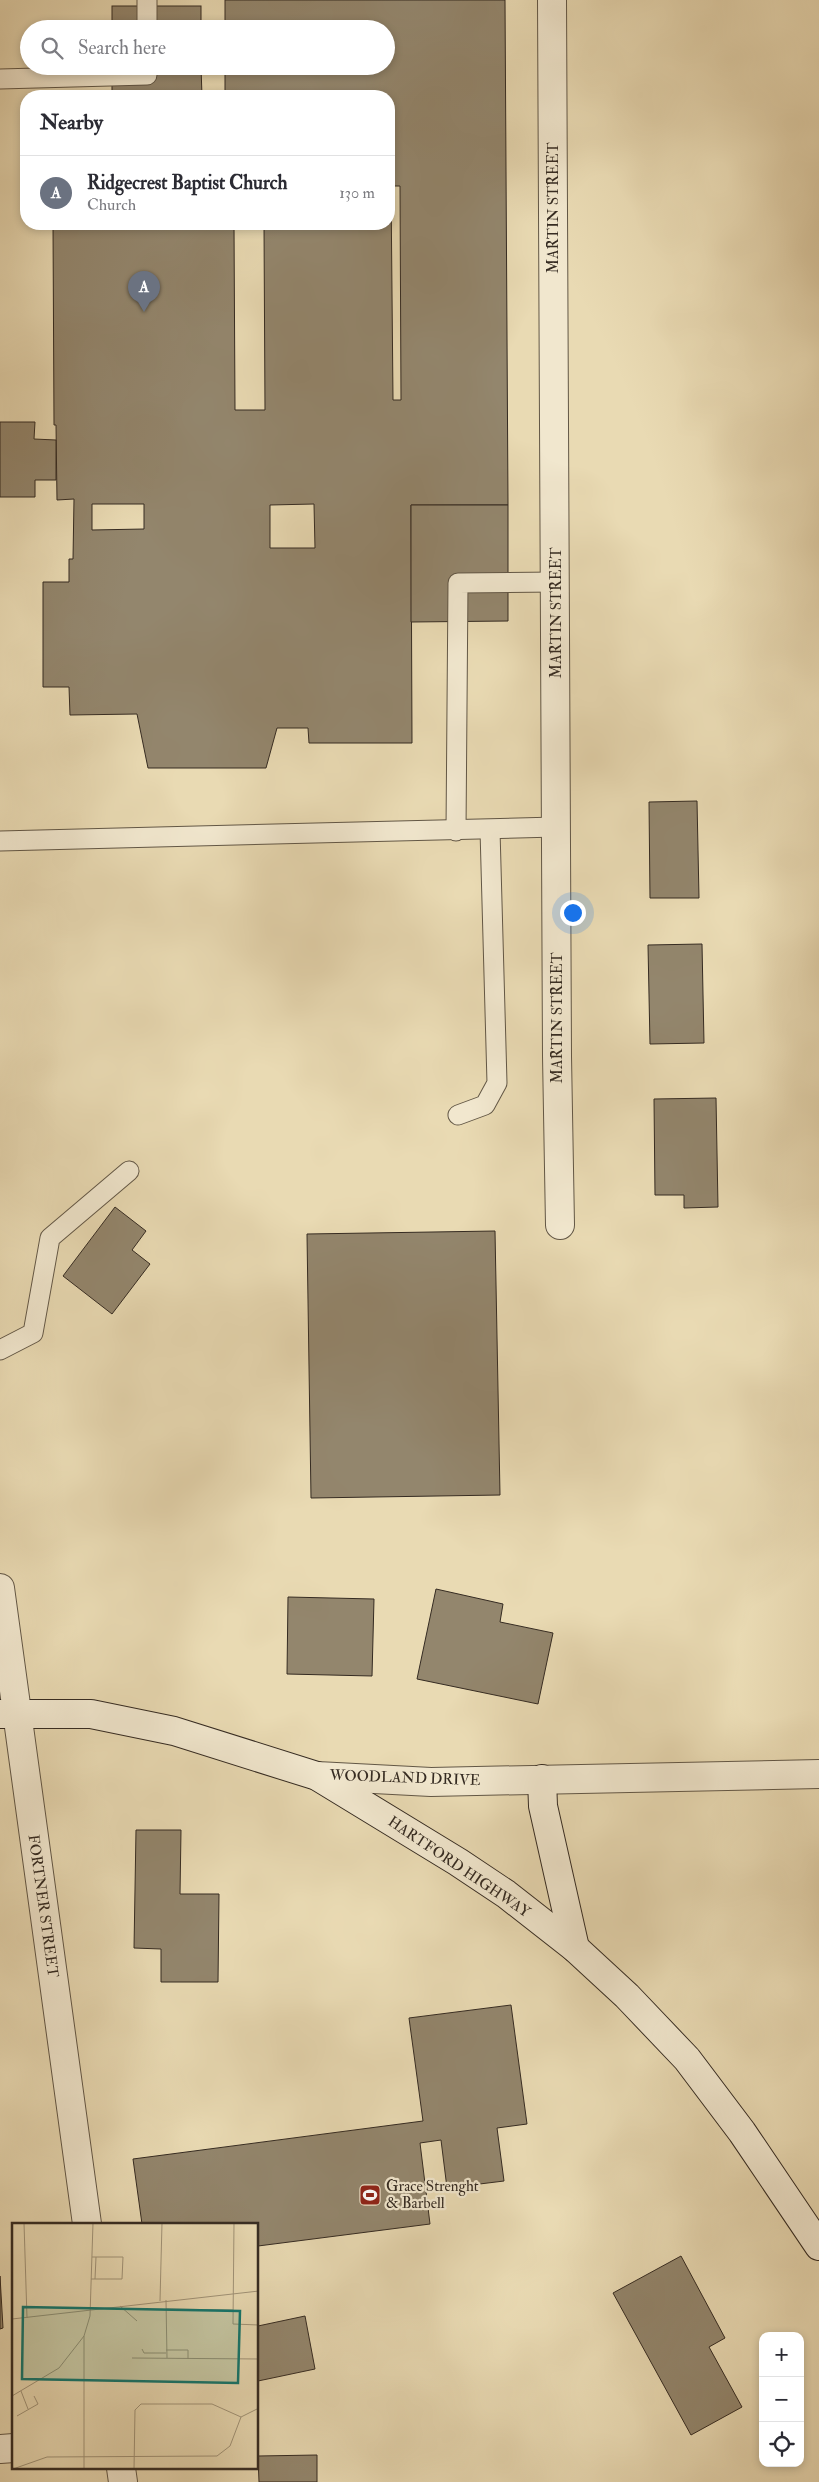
<!DOCTYPE html>
<html lang="en">
<head>
<meta charset="utf-8">
<style>
	:root { --surface:#fff; --page:#f2f2f3; --text:#2b2b33; --muted:#7c7c81; --line:#e1e1e2; --accent:#8f2418 }
	body { margin:0; font-family:"IM FELL Double Pica",serif; background:var(--page); color:var(--text) }
	.controls { position:absolute; right:15px; bottom:15px; display:grid; overflow:hidden; border-radius:10px; box-shadow:0 2px 8px #0003 }
	.controls button { width:45px; height:45px; display:grid; place-items:center; padding:0; border:0; border-bottom:1px solid var(--line); background:var(--surface); color:var(--text); font:25px sans-serif }
	.you { position:absolute; left:572px; top:912px; width:18px; height:18px; margin:-12px; border:4px solid #fff; border-radius:50%; background:#1a73e8; box-shadow:0 0 0 8px #1a73e833 }
	.badge { display:grid; place-items:center; width:32px; height:32px; border-radius:50%; background:var(--accent); color:#fff; font-size:16px; font-weight:700 }
	.pin { position:absolute; translate:-50% -41px; filter:drop-shadow(0 1px 2px #0008) }
	.pin::after { content:''; position:absolute; top:26px; width:18px; height:15px; background:inherit; clip-path:polygon(0 0,100% 0,50% 100%) }
	.list { margin:0; padding:0; list-style:none }
	h2 { display:flex; justify-content:space-between; align-items:center; height:65px; margin:0; padding:0 20px; font-size:21px }
	h2 small { font-size:16px; font-weight:400; color:var(--muted) }
	.list li { display:grid; grid-template-columns:32px 1fr auto; gap:15px; align-items:center; box-sizing:border-box; height:75px; padding:0 20px; border-top:1px solid var(--line) }
	.list b { display:block; font-size:19px; white-space:nowrap }
	.list p { margin:0; font-size:16px; white-space:nowrap; color:var(--muted) }
	.list em { font-size:16px; font-style:normal; color:var(--muted) }
	.icon { flex:none; width:28px; height:28px; fill:none; stroke:currentColor; stroke-width:2; stroke-linecap:round; stroke-linejoin:round }
	.map { position:relative; flex:none; width:819px; height:2482px; overflow:hidden }
	.search { position:absolute; background:var(--surface); box-shadow:0 2px 8px #0003; left:20px; top:20px; width:375px; height:55px; display:flex; align-items:center; gap:12px; box-sizing:border-box; padding:0 18px; border-radius:28px; color:var(--muted); font-size:19px }
	.panel { position:absolute; background:var(--surface); box-shadow:0 2px 8px #0003; left:20px; top:90px; width:375px; height:140px; border-radius:20px }
	.map>svg:first-child { display:block }
	.building { fill:#93866d; stroke:#352b22; fill-rule:evenodd }
	.lines { fill:none; stroke-linecap:round; stroke-linejoin:round }
	.service-casing { stroke:#625746; stroke-width:21 }
	.minor-casing { stroke:#625746; stroke-width:30 }
	.tertiary-casing { stroke:#625746; stroke-width:30 }
	.secondary-casing { stroke:#352b22; stroke-width:30 }
	.service { stroke:#f1e7ce; stroke-width:19 }
	.minor { stroke:#f1e7ce; stroke-width:28 }
	.tertiary { stroke:#f1e7ce; stroke-width:28 }
	.secondary { stroke:#f1e7ce; stroke-width:28 }
	.labels { text-anchor:middle; dominant-baseline:central; stroke-width:4.5; stroke-linejoin:round; paint-order:stroke }
	.street-label { font-size:15px; fill:#352b22; stroke:#f1e7ce }
	.poi-label { font-size:15px; fill:#352b22; stroke:#f1e7ce; text-anchor:start }
	.inset-road { fill:none; stroke:#a19479; stroke-width:1 }
	.view { fill:#0f766e; fill-opacity:0.15; stroke:#0f766e; stroke-width:2.5 }
	.inset-edge { fill:none; stroke:#352b22; stroke-width:2.5 }
</style>
</head>
<body>
<div class="map">
<svg width="819" height="2482" viewBox="0 0 819 2482">
	<rect width="100%" height="100%" fill="#e9dab3"/>
	<filter id="stains"><feTurbulence type="fractalNoise" baseFrequency=".004" numOctaves="4"/><feColorMatrix values="0 0 0 0 .2 0 0 0 0 .09 0 0 0 0 .02 0 0 0 .5 -.17"/></filter>
	<radialGradient id="worn" r=".72"><stop offset=".6" stop-color="#630" stop-opacity="0"/><stop offset="1" stop-color="#630" stop-opacity=".3"/></radialGradient>
	<g class="building">
		<path d="M225 0H505L508 505H411L412 743H309L308 728H277L266 768H148L137 714 70 715 69 687H43V582H69V559H73L74 499 57 500 56 425H54L53 224H234L235 410H265L264 224H389V96H225V66H386V29H225ZM391 186H400L401 400H393ZM92 504H144V529L92 530ZM314 504 315 548H270V505Z"/>
		<rect x="112" y="6" width="89" height="23"/>
		<path d="M112 66H225L201 67 202 96H112Z"/>
		<path d="M0 422H35L34 439 56 440V480H35V497H0Z"/>
		<path d="M411 505H508V621L411 622Z"/>
		<path d="M697 801 699 898H650L649 802Z"/>
		<path d="M702 944 704 1043 650 1044 648 945Z"/>
		<path d="M716 1098 718 1207 684 1208V1195H655L654 1099Z"/>
		<path d="M115 1207 146 1231 132 1250 150 1264 112 1314 63 1276Z"/>
		<path d="M495 1231 500 1495 311 1498 307 1234Z"/>
		<path d="M436 1589 503 1604 500 1622 553 1633 538 1704 417 1679Z"/>
		<path d="M288 1597 374 1599 372 1676 287 1674Z"/>
		<path d="M136 1830H181L180 1894H219L218 1982H161V1949L134 1948Z"/>
		<path d="M511 2005 527 2124 497 2128 504 2181 447 2188 441 2140 420 2143 430 2224 258 2246V2224H142L133 2159 423 2121 409 2018Z"/>
		<path d="M681 2256 725 2338 709 2347 742 2407 691 2435 613 2293Z"/>
		<path d="M0 2276 3 2328 0 2329Z"/>
		<path d="M305 2316 315 2369 258 2381V2326Z"/>
		<path d="M317 2455V2482H259L258 2456Z"/>
	</g>
	<g class="lines">
		<g class="service-casing">
			<g id="service">
				<path d="M147 0V29"/>
				<path d="M0 79 147 75V66"/>
				<path d="M456 831 458 583 555 582"/>
				<path d="M0 841 556 827"/>
				<path d="M458 1115 485 1105 497 1083 490 830"/>
				<path d="M0 1350 33 1333 50 1238 129 1171"/>
			</g>
		</g>
		<g class="minor-casing">
			<g id="minor">
				<path d="M552 0 557 1056 560 1225"/>
				<path d="M317 1776 431 1782 819 1774"/>
				<path d="M0 2449 14 2448"/>
			</g>
		</g>
		<g class="tertiary-casing">
			<g id="tertiary">
				<path d="M0 1588 87 2224"/>
				<path d="M121 2468 123 2482"/>
			</g>
		</g>
		<g class="secondary-casing">
			<g id="secondary">
				<path d="M0 1714H91L174 1731 317 1776 458 1862 506 1894 575 1948 627 1996 687 2059 742 2132 819 2246"/>
				<path d="M542 1779 543 1806 575 1948"/>
			</g>
		</g>
		<use href="#service" class="service"/>
		<use href="#minor" class="minor"/>
		<use href="#tertiary" class="tertiary"/>
		<use href="#secondary" class="secondary"/>
	</g>
	<defs>
		<g id="stadium-square" transform="scale(1.125)"><rect x="-9" y="-9" width="18" height="18" rx="4" fill="#8f2418" stroke="#f1e7ce"/><path d="M0-5a6.5 5 0 1 0 0 10a6.5 5 0 1 0 0-10ZM-3.5-1.8h7v3.6h-7Z" fill="#fff"/></g>
	</defs>
	<g fill-rule="evenodd">
		<use href="#stadium-square" x="370" y="2195"/>
	</g>
	<g class="labels">
		<g class="street-label">
			<text transform="translate(553 208) rotate(-90)">MARTIN STREET</text>
			<text transform="translate(556 613) rotate(-90)">MARTIN STREET</text>
			<text transform="translate(557 1018) rotate(-90)">MARTIN STREET</text>
			<text transform="translate(405 1778) rotate(2)">WOODLAND DRIVE</text>
			<text transform="translate(459 1867) rotate(34)">HARTFORD HIGHWAY</text>
			<text transform="translate(43 1906) rotate(82)">FORTNER STREET</text>
		</g>
		<g class="poi-label">
			<text x="386" y="2186">Grace Strenght<tspan x="386" dy="17">&amp; Barbell</tspan></text>
		</g>
	</g>
	<g transform="translate(12 2223)">
		<rect width="246" height="246" fill="#e9dab3"/>
		<path class="inset-road" d="M12 0 15 95M222 0 221 101 247 102M79 56H110L111 34H80M83 56 84 34M154 77 155 135M148 78 150 0M108 83 125 98M154 86 221 87M0 96 247 68M130 126 132 130H154M154 127H176V136M120 135 247 136M9 168 16 186M0 173 47 145 72 113 78 93 81 0M5 193 26 181 22 173M229 194 247 185M1 246 35 234 205 233 218 223 229 194M72 246V113M122 246 123 187 129 181H200L229 194"/>
		<path class="view" d="M11 84 228 88 226 160 10 156Z"/>
		<rect width="246" height="246" class="inset-edge"/>
	</g>
	<rect width="100%" height="100%" filter="url(#stains)"/>
	<rect width="100%" height="100%" fill="url(#worn)"/>
</svg>
<div class="controls">
<button>+</button>
<button>−</button>
<button><svg class="icon" aria-label="locate" viewBox="0 0 24 24"><circle cx="12" cy="12" r="6"/><path d="M12 2v4M12 18v4M2 12h4M18 12h4"/></svg></button>
</div>
<div class="you"></div>
<div class="pin badge" style="left:144px;top:312px;background:#6b7280">A</div>
<div class="search"><svg class="icon" aria-label="search" viewBox="0 0 24 24"><circle cx="10" cy="10" r="6"/><path d="M15 15l6 6"/></svg>Search here</div>
<section class="panel">
<h2>Nearby<small></small></h2>
<ul class="list">
<li><span class="badge" style="background:#6b7280">A</span><div><b>Ridgecrest Baptist Church</b><p>Church</p></div><em>130 m</em></li>
</ul>
</section>
</div>
</body>
</html>
